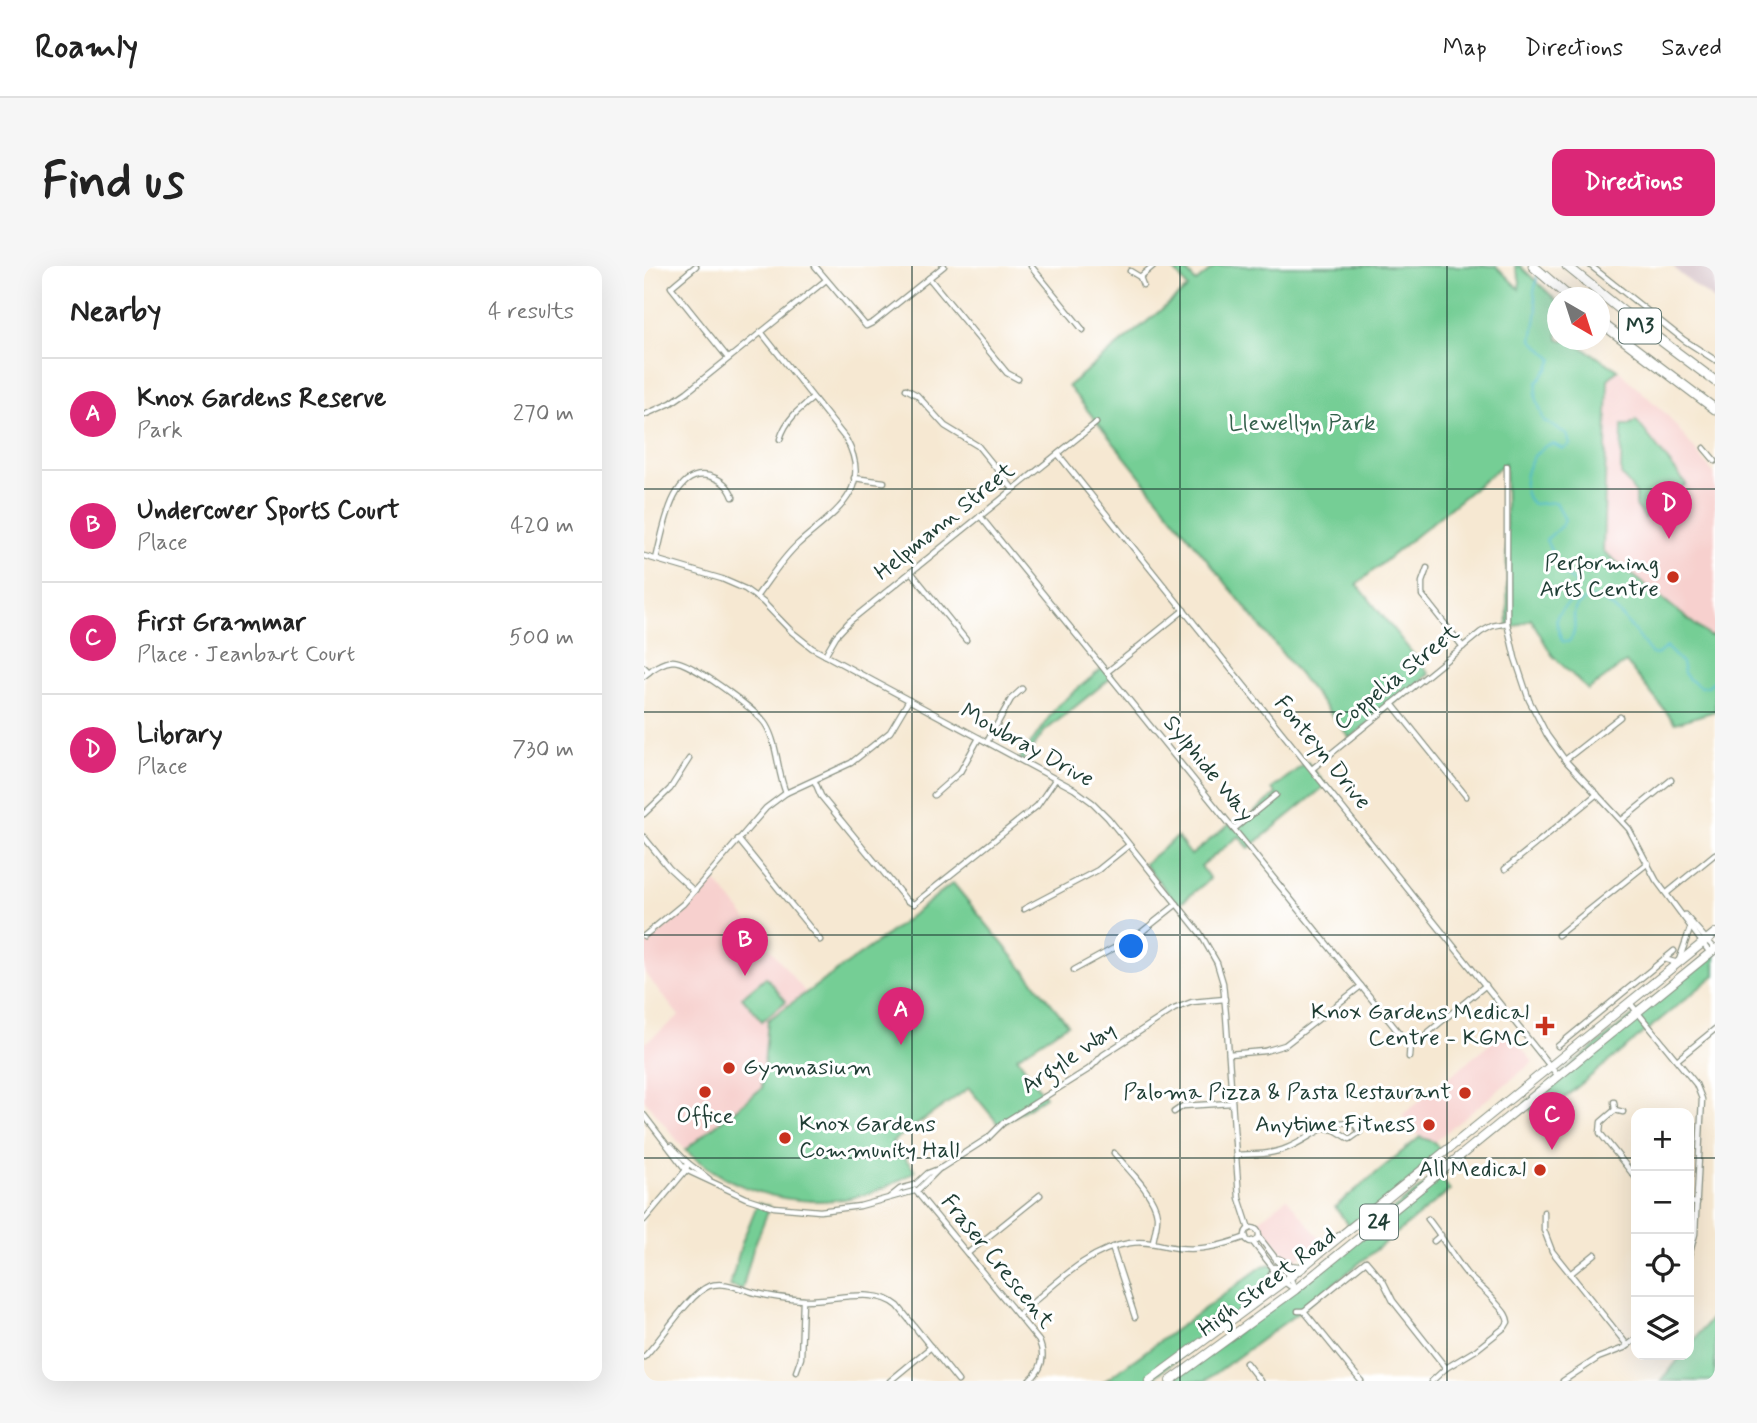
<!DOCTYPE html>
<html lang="en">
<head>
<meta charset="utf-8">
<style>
	:root { --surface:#fff; --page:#f6f6f6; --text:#222; --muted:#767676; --line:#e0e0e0; --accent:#db2777 }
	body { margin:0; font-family:Mynerve,sans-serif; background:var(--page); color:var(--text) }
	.controls { position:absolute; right:21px; bottom:21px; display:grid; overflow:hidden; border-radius:14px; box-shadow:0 7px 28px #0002 }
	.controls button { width:63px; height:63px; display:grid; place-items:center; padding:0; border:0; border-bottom:2px solid var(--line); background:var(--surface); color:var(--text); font:35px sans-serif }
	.compass { position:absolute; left:903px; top:21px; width:63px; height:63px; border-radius:50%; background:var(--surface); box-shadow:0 7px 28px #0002; rotate:141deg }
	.you { position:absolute; left:488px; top:681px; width:24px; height:24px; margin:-18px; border:5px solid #fff; border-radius:50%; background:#1a73e8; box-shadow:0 0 0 10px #1a73e833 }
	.badge { display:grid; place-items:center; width:46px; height:46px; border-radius:50%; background:var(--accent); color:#fff; font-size:23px; font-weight:700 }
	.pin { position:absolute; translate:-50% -58px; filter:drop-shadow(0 2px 4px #0008) }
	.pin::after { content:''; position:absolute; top:37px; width:24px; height:21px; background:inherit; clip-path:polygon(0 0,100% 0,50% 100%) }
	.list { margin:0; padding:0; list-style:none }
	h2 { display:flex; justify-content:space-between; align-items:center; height:91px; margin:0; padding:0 28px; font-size:30px }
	h2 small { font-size:23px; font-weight:400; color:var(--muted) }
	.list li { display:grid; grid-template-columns:46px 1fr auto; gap:21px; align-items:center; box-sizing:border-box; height:112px; padding:0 28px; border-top:2px solid var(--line) }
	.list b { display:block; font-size:26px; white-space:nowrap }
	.list p { margin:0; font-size:23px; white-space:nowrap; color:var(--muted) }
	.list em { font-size:23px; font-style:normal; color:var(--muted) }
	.icon { flex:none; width:38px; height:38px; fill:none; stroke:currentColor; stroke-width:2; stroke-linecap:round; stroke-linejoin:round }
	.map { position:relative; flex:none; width:1071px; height:1115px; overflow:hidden; border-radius:14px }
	header { display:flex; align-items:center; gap:42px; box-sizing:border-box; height:98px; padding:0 35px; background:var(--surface); border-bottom:2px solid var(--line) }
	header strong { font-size:33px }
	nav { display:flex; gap:38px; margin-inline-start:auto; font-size:24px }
	.intro { display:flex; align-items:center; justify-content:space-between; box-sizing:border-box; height:168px; padding:0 42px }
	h1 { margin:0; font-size:49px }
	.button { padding:18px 32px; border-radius:14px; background:var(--accent); color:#fff; font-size:24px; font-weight:700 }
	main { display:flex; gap:42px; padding:0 42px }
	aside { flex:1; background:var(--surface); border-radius:14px; box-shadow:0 7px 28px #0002 }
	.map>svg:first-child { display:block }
	.built { fill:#f7d0ce }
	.industrial { fill:#d2bec4 }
	.green { fill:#75ce95; stroke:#4a8664; stroke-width:2 }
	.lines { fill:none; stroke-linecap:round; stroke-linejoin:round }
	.stream { stroke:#50bbcc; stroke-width:2 }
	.minor-casing { stroke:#8a9283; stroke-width:7 }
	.primary-casing { stroke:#8a9283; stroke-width:10 }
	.motorway-casing { stroke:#8a9283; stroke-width:11 }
	.minor { stroke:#fff; stroke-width:4.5 }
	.primary { stroke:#fff; stroke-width:8 }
	.motorway { stroke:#fff; stroke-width:9 }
	.grid { fill:none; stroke:#1f3d34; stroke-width:2; stroke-opacity:0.55 }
	.poi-dot { fill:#c8321e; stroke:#fff; stroke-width:2.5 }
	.labels { text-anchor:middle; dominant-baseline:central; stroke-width:6; stroke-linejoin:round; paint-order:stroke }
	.shield { fill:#fff; stroke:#627771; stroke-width:2 }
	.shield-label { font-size:21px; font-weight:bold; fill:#1f3d34 }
	.park-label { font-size:23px; fill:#34614c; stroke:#fff }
	.street-label { font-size:23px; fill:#1f3d34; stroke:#fff }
	.poi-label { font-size:23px; fill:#1f3d34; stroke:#fff; text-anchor:end }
</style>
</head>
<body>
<header>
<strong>Roamly</strong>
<nav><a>Map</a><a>Directions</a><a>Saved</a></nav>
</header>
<div class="intro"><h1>Find us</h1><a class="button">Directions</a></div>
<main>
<aside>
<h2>Nearby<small>4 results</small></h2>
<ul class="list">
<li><span class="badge">A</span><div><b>Knox Gardens Reserve</b><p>Park</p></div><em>270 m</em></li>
<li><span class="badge">B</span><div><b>Undercover Sports Court</b><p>Place</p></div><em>420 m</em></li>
<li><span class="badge">C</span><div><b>First Grammar</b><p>Place · Jeanbart Court</p></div><em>500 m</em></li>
<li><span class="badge">D</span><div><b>Library</b><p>Place</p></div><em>730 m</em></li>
</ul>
</aside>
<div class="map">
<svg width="1071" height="1115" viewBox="0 0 1071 1115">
	<rect width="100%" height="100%" fill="#fff"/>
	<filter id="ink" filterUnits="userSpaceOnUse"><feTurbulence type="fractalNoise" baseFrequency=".0143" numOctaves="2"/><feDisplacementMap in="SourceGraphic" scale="14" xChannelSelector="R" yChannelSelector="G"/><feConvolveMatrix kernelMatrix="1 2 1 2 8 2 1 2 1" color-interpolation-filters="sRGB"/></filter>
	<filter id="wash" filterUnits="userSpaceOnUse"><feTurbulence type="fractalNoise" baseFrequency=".00686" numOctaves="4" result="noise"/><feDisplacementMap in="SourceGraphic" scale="28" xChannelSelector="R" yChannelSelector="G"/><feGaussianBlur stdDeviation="1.57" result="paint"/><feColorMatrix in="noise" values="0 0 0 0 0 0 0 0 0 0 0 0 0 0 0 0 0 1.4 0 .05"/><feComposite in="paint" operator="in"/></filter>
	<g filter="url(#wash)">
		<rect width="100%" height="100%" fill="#f6e8d2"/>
		<g class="built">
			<path d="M974 104 1024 150 1071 209V370H1065L959 286 964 112Z"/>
			<path d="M70 613 162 727 124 754 118 822 41 884 0 833V778L35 750 0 706V680L43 645Z"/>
			<path d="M863 764 889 796 790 876 776 871 758 849Z"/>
			<path d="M643 932 677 974 652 994H645L614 955Z"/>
		</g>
		<path class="industrial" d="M1029 0H1071V35L1035 7Z"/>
		<g class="green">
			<path d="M527 0H538L552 16 572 0H852L875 23 876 15 871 0H876L913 35 914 74H930L929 76 974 104 964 113 959 285 1065 370H1071V445L1031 457 982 396 944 424 908 389 887 353 864 364 861 197 713 318 785 408 706 472 424 120 544 22Z"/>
			<path d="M992 154 1042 218 1001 252 992 240V228L977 208 978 159H985Z"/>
			<path d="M460 401 468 411 401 465 378 496 375 494 413 440Z"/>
			<path d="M663 496 682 519 605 582 595 570 557 600 566 613 534 639 500 598 533 571 547 589 586 558 590 563 632 528 628 523Z"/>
			<path d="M309 617 424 758 373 791 401 831 356 860 325 822 248 876 271 905C197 954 106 940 41 884L118 822 124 754 235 675Z"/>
			<path d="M1071 683V709L894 853 881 837Z"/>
			<path d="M122 711 142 735 118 755 98 731Z"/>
			<path d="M776 871 790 876 799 887 707 962 691 941Z"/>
			<path d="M794 908 806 924 651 1049 561 1115H526L584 1073Z"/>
			<path d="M114 937 126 940 109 983 98 1024 86 1020 98 976Z"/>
			<path d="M627 998 631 1003 623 1024 505 1115H461L619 1000Z"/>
			<path d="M1071 1048V1115H1017L1038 1089H1045V1080Z"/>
		</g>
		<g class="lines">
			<path class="stream" d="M894 8 890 26 893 45 888 74 909 93 905 102 893 116 892 131 900 155 923 168 926 179 919 183 909 178C886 180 870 224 889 238L912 236 921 254 918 259 902 274 918 306 932 317 928 335C909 348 910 353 918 375L924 376C937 364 925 349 933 340 960 311 994 373 1008 388L1013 389 1022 381 1038 397 1040 407 1045 413 1056 421 1064 420 1071 414"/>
		</g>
	</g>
	<g filter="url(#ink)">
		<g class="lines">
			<g class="minor-casing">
				<g id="minor">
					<path d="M52 0 27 21 84 92"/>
					<path d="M171 0 222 60 230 56 300 0"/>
					<path d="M387 0 439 64"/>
					<path d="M947 0 1040 74 1071 94"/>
					<path d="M486 5 496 11 499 19"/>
					<path d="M496 11 509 0"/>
					<path d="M285 12 363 107 374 113"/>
					<path d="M262 123 273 129 301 160 334 180 369 223"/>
					<path d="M0 149 27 137 43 126 182 14"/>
					<path d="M136 173C142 154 154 144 169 132"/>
					<path d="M1060 182 1071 195"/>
					<path d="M414 188 914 810"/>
					<path d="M863 200V357L871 392 885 434 903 469 921 494 985 563 1012 614 1066 687"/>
					<path d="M210 212 240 216"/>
					<path d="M336 250 717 720 760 773 766 777"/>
					<path d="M0 290 78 313 101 323 119 336 148 366 168 382 430 523 449 537 464 552 556 667 573 697 579 717 582 749 595 932 605 963"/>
					<path d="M12 293C19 267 27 201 65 210 77 213 85 220 89 231"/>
					<path d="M783 302 778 316V329L819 381"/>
					<path d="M267 306 322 374"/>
					<path d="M112 331C125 314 137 294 153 279 185 249 232 227 202 173L117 66"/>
					<path d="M181 389 192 370 206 355 452 157"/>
					<path d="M0 401 5 406"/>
					<path d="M463 406 540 344"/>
					<path d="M0 410C8 403 17 396 29 395 46 395 113 444 122 459 134 479 133 506 142 527"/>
					<path d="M748 438 822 530"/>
					<path d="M343 476 367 433 378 423"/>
					<path d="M921 494 976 451"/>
					<path d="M668 503 837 366 848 360 863 357"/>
					<path d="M171 516 177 530 263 635 270 638 393 540 411 514"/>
					<path d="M290 529 316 506 335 472"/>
					<path d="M0 548 26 523 45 493"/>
					<path d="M978 554 1027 514"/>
					<path d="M590 563 632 529"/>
					<path d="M0 571 25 602 50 625"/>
					<path d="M94 573 176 674"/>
					<path d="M861 603 953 528"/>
					<path d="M1023 627 1071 588"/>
					<path d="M380 643 454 604 485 579"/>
					<path d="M1041 649 1071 683"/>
					<path d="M914 669 1004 597"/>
					<path d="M0 670 39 638 122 542 142 527 207 497 246 466 265 434"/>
					<path d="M1020 693 1034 697 1046 663"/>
					<path d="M430 704 494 669 533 638"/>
					<path d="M986 737 1052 818 1058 833 1051 968 1045 990"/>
					<path d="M914 780 1030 685"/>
					<path d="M585 788 621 785 641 779 717 720"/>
					<path d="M765 791 766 777 775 774 842 719"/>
					<path d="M1033 794 1071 763"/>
					<path d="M970 836 971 844 979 846"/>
					<path d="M971 844 957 856 956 867 992 912"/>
					<path d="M530 846 539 840 588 837"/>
					<path d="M0 849 42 904 102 932 130 941 176 945 216 940 274 924 296 902"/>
					<path d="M27 880 44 897 65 913"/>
					<path d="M470 887C483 902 511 929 513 949 514 958 510 968 509 977"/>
					<path d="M592 889C609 888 627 889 643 882 666 873 685 852 710 857L716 866 706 873 691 864 682 862"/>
					<path d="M271 924 395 1075C402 1091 398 1104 385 1115"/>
					<path d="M246 931 256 923 271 919 284 907 297 902 344 872 359 857 445 803 459 789 530 743 548 736 581 733"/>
					<path d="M1045 936 1053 937"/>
					<path d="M900 946V964L908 985 984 1080"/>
					<path d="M784 953C798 970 808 990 822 1007 832 1018 844 1026 853 1038 858 1044 863 1048 864 1056L861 1061 832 1084 802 1102 788 1115"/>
					<path d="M0 954 42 904 44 897"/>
					<circle cx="608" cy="969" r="7"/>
					<path d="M615 971 646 1011 651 1023"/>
					<path d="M608 975 640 1016 650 1023"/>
					<path d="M790 975 797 969"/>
					<path d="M468 981 491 1051"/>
					<path d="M324 987 396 929"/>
					<path d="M926 1008 951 988"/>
					<path d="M654 1045H660L717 1115"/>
					<path d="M660 1045 722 995 739 1015 749 1035 802 1102"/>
					<path d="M374 1049C407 1023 442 983 486 977 502 974 518 980 534 982 558 985 580 979 602 971"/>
					<path d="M0 1091C17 1074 45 1028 65 1020 80 1014 98 1024 112 1027 128 1031 144 1033 160 1034 189 1035 231 1020 254 1040L314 1115"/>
					<path d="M602 1097 616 1115"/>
					<path d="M152 1106 157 1092 159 1034"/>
					<path d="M246 1115 287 1081"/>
					<path d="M919 1115 954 1092 980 1082 992 1073"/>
				</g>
			</g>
			<g class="primary-casing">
				<g id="primary">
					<path d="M634 994 647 1001 658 1002"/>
					<path d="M620 1029 631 1003"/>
					<path d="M505 1115 646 1011 1071 667"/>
					<path d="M526 1115 651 1024 1071 683"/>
				</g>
			</g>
			<g class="motorway-casing">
				<g id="motorway">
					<path d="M889 0 926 32"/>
					<path d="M923 0 987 52 1071 115"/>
					<path d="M956 56 1071 143"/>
				</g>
			</g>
			<use href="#minor" class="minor"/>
			<use href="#primary" class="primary"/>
			<use href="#motorway" class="motorway"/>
		</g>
	</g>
	<path class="grid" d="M268 0V1115M536 0V1115M803 0V1115M0 223H1071M0 446H1071M0 669H1071M0 892H992M1045 892H1071"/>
	<g class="poi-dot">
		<circle cx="1029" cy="311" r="7"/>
		<path d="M897.5 749.5h7v7h7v7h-7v7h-7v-7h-7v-7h7z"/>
		<circle cx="85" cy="802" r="7"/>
		<circle cx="61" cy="826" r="7"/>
		<circle cx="821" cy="827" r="7"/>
		<circle cx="785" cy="859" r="7"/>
		<circle cx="141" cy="872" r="7"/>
		<circle cx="896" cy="904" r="7"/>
	</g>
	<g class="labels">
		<g class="shield">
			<rect x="975" y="42.5" width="42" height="35" rx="5"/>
			<rect x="716" y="938.5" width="38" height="35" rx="5"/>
		</g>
		<g class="shield-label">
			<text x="996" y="60">M3</text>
			<text x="735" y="956">24</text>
		</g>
		<g class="park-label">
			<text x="658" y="158">Llewellyn Park</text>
		</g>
		<g class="street-label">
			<text transform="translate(301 256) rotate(-39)">Helpmann Street</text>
			<text transform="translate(753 412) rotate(-39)">Coppelia Street</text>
			<text transform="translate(383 480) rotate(29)">Mowbray Drive</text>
			<text transform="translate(678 487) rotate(51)">Fonteyn Drive</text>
			<text transform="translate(564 503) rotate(51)">Sylphide Way</text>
			<text transform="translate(425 793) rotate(-34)">Argyle Way</text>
			<text transform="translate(353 996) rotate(51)">Fraser Crescent</text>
			<text transform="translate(624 1017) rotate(-37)">High Street Road</text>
		</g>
		<g class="poi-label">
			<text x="1015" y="298">Performing<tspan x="1015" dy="26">Arts Centre</tspan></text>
			<text x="885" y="747">Knox Gardens Medical<tspan x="885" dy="26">Centre - KGMC</tspan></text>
			<text x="99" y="802" text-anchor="start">Gymnasium</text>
			<text x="807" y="827">Paloma Pizza &amp; Pasta Restaurant</text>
			<text x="61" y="851" text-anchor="middle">Office</text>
			<text x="155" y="859" text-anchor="start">Knox Gardens<tspan x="155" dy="26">Community Hall</tspan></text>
			<text x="771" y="859">Anytime Fitness</text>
			<text x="882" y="904">All Medical</text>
		</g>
	</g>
</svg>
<div class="controls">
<button>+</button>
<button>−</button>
<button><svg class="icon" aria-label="locate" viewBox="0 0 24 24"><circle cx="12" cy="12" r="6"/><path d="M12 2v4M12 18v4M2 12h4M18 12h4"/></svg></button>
<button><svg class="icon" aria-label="layers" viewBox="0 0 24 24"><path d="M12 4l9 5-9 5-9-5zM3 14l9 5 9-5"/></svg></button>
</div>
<svg class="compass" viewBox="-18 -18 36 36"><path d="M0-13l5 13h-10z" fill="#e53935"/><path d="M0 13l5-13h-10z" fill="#767676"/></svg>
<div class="you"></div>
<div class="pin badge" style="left:257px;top:779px">A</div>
<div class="pin badge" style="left:101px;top:710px">B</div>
<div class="pin badge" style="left:908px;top:884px">C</div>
<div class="pin badge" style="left:1025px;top:273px">D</div>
</div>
</main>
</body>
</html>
